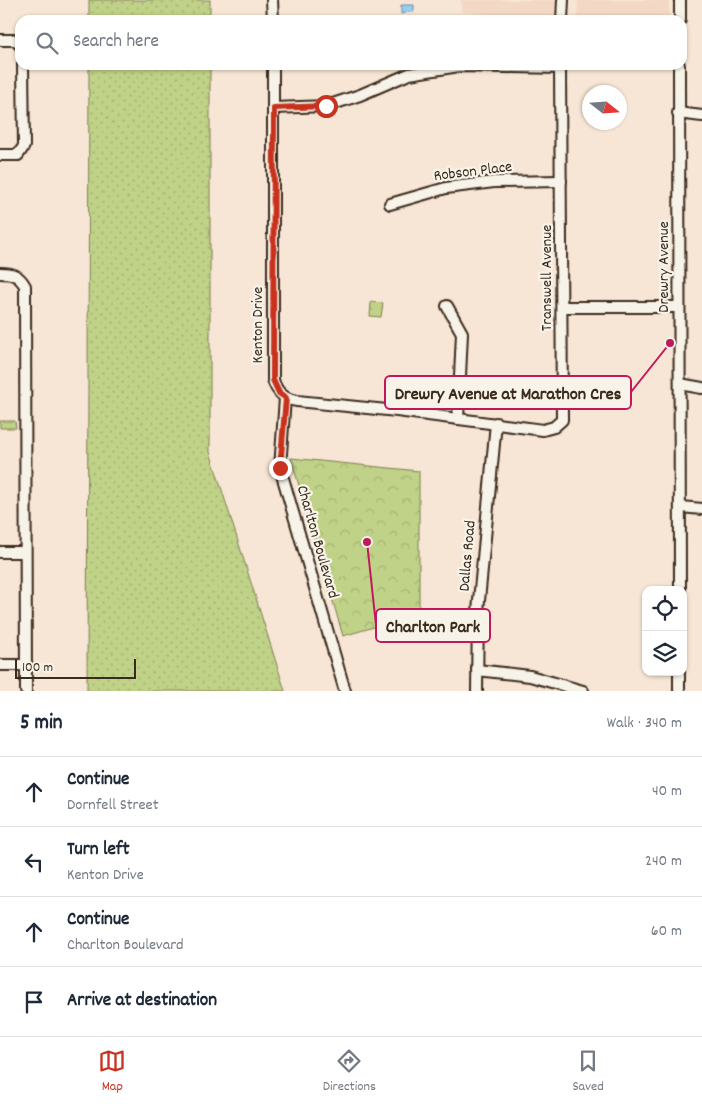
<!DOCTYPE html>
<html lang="en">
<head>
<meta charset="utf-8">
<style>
	:root { --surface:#fff; --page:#f2f2f3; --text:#1f2937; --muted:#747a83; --line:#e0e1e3; --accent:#c8321e }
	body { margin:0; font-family:Dekko,sans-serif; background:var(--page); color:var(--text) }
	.controls { position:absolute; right:15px; bottom:15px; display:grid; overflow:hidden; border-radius:10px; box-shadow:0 1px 4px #0004 }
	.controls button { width:45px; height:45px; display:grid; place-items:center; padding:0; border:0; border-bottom:1px solid var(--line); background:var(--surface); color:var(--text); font:25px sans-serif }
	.compass { position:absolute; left:582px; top:85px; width:45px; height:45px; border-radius:50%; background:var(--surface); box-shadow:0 1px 4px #0004; rotate:107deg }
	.scale { position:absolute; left:15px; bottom:12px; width:121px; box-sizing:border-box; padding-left:5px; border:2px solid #3b2a1e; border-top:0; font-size:14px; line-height:18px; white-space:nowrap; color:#3b2a1e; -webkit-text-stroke:4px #f7f3e8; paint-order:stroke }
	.stop { position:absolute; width:15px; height:15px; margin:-11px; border:4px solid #c8321e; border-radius:50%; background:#fff }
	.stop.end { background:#c8321e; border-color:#fff; box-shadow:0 1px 5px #0008 }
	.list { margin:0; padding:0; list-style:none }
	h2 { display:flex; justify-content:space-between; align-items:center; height:65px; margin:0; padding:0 20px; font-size:21px }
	h2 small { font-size:16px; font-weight:400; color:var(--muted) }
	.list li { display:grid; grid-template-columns:32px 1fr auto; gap:15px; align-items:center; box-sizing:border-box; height:70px; padding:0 20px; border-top:1px solid var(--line) }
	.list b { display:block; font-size:19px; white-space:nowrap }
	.list p { margin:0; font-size:16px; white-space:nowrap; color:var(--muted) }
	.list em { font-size:16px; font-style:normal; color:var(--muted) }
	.icon { flex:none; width:28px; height:28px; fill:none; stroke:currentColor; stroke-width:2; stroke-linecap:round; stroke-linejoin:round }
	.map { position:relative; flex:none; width:702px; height:691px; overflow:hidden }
	.search { position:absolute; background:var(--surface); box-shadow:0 1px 4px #0004; left:15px; right:15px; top:15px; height:55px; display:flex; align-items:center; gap:12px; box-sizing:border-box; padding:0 18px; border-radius:15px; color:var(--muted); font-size:19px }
	.sheet { height:345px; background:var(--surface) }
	nav { display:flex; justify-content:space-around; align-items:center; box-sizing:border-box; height:70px; border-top:1px solid var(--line); background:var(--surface); font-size:14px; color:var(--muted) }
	nav a { display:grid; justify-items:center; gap:2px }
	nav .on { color:var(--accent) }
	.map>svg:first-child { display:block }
	.built { fill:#f3d9c5 }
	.grass { fill:url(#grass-dots); stroke:#7d7e52 }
	.park { fill:url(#park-crowns); stroke:#7d7e52 }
	.water { fill:url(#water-ripples); stroke:#718c9e }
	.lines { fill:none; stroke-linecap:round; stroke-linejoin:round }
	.minor-casing { stroke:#3b2a1e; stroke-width:14 }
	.minor { stroke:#f7f3e8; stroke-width:10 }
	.route { stroke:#c8321e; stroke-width:6 }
	.labels { text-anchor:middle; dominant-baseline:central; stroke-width:4.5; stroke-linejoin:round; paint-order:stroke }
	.street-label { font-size:16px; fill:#3b2a1e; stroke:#f7f3e8 }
	.leader { fill:none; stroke:#c2185b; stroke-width:2 }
	.callout-dot { fill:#c2185b; stroke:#f7f3e8; stroke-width:2 }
	.callout { fill:#f7f3e8; stroke:#c2185b; stroke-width:2 }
	.callout-label { font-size:18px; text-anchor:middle; font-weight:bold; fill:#3b2a1e }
</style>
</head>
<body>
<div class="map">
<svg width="702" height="691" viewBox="0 0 702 691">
	<defs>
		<pattern id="grass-dots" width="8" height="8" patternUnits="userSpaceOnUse" patternTransform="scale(1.25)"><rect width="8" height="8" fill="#bfd287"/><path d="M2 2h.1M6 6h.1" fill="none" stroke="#a5b474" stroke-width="1.8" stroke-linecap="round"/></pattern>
		<pattern id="park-crowns" width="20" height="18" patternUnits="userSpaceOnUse" patternTransform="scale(1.25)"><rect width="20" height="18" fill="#bfd287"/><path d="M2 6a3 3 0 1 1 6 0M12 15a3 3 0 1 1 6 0" fill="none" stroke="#a5b474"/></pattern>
		<pattern id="water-ripples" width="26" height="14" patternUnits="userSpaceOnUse" patternTransform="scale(1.25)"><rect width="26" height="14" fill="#95cdf4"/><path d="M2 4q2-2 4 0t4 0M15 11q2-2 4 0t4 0" fill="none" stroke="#81b0d1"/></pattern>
	</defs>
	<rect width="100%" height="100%" fill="#f7e6d5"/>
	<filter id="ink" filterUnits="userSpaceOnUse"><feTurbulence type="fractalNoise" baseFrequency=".02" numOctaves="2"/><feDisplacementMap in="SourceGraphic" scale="10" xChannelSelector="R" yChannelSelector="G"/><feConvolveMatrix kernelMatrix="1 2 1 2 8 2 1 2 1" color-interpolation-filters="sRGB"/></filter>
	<g filter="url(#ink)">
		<g class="built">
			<path d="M461 0H556L555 20H489V15L461 12Z"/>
			<path d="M578 0H669V20H577Z"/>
		</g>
		<g class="grass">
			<rect x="89" y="0" width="121" height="20"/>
			<path d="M89 65H210V452L285 691H87Z"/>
		</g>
		<g class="park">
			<path d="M371 302 383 303 381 317 370 316Z"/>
			<path d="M0 421H15L16 428H0Z"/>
			<path d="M291 458 419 471V614L343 636Z"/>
		</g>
		<path class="water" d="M401 5H414V11L401 14Z"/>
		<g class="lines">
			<g class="minor-casing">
				<g id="minor">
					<path d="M272 0 273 20"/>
					<path d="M562 20 563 0"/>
					<path d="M680 20V0"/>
					<path d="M0 40H15L20 45"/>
					<path d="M273 65V380C277 393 284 399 297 401L397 411 543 430 554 427 562 420 560 65"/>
					<path d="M679 65 680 590"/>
					<path d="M274 108 327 106 360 95 409 74 459 66 560 68"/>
					<path d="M678 113 702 116"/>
					<path d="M0 155H18L24 146 23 65"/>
					<path d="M390 204 446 188 494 182 561 181"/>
					<path d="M0 273C12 273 19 275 25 286L26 691"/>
					<path d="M447 306 462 333 458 419"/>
					<path d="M562 307H679"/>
					<path d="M680 384 702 388"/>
					<path d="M285 398 280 468 345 691"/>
					<path d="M681 507 702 509"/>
					<path d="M0 552H25"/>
					<path d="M0 665H27"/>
					<path d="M477 670 530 676 583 691"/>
					<path d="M477 691 478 611 496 423"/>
					<path d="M679 691V672"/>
				</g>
			</g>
			<use href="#minor" class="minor"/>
		</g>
	</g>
	<g class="lines" filter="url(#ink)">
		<path class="route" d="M280 468 286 398 279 393 273 380 274 108 326 106"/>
	</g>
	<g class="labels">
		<g class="street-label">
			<text transform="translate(473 172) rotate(-7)">Robson Place</text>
			<text transform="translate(664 267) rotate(-90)">Drewry Avenue</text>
			<text transform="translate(547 278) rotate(-90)">Transwell Avenue</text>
			<text transform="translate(258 325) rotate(-90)">Kenton Drive</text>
			<text transform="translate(317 542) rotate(74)">Charlton Boulevard</text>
			<text transform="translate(468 556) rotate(-85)">Dallas Road</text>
		</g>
	</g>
	<path class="leader" d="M670 343L631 392M367 542L376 625"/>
	<g class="callout-dot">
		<circle cx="670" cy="343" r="5"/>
		<circle cx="367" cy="542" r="5"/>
	</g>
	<g class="callout">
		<rect x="385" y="376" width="246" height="33" rx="5"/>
		<rect x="376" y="609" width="114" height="33" rx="5"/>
	</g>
	<g class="callout-label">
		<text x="508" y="399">Drewry Avenue at Marathon Cres</text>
		<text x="433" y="632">Charlton Park</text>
	</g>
</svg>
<div class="controls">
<button><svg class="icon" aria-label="locate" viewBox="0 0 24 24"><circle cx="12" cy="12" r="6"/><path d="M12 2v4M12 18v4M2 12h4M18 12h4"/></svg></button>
<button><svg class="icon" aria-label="layers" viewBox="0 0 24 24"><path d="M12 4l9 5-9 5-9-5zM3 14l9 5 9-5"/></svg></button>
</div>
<svg class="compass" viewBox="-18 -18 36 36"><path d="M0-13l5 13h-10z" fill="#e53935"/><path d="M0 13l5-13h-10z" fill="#747a83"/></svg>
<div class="scale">100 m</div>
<div class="stop" style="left:326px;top:106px"></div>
<div class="stop end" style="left:280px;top:468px"></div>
<div class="search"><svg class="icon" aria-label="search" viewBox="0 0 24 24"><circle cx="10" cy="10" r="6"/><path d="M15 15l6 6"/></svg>Search here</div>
</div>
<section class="sheet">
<h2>5 min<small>Walk · 340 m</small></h2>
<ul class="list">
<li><svg class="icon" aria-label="ahead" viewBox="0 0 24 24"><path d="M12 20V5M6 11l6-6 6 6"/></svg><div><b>Continue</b><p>Dornfell Street</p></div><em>40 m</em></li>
<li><svg class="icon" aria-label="left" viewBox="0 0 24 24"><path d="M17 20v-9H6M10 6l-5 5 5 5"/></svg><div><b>Turn left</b><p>Kenton Drive</p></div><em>240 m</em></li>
<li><svg class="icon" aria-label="ahead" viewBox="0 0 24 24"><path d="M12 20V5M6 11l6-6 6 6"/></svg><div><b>Continue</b><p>Charlton Boulevard</p></div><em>60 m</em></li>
<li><svg class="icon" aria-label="arrive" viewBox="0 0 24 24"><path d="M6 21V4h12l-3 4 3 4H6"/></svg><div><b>Arrive at destination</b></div></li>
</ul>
</section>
<nav>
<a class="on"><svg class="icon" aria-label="map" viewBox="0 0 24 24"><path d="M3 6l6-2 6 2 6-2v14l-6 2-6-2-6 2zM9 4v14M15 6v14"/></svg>Map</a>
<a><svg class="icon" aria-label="directions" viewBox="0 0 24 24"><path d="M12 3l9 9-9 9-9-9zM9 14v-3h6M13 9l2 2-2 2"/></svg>Directions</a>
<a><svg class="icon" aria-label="saved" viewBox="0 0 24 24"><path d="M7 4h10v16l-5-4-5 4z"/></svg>Saved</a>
</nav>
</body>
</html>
